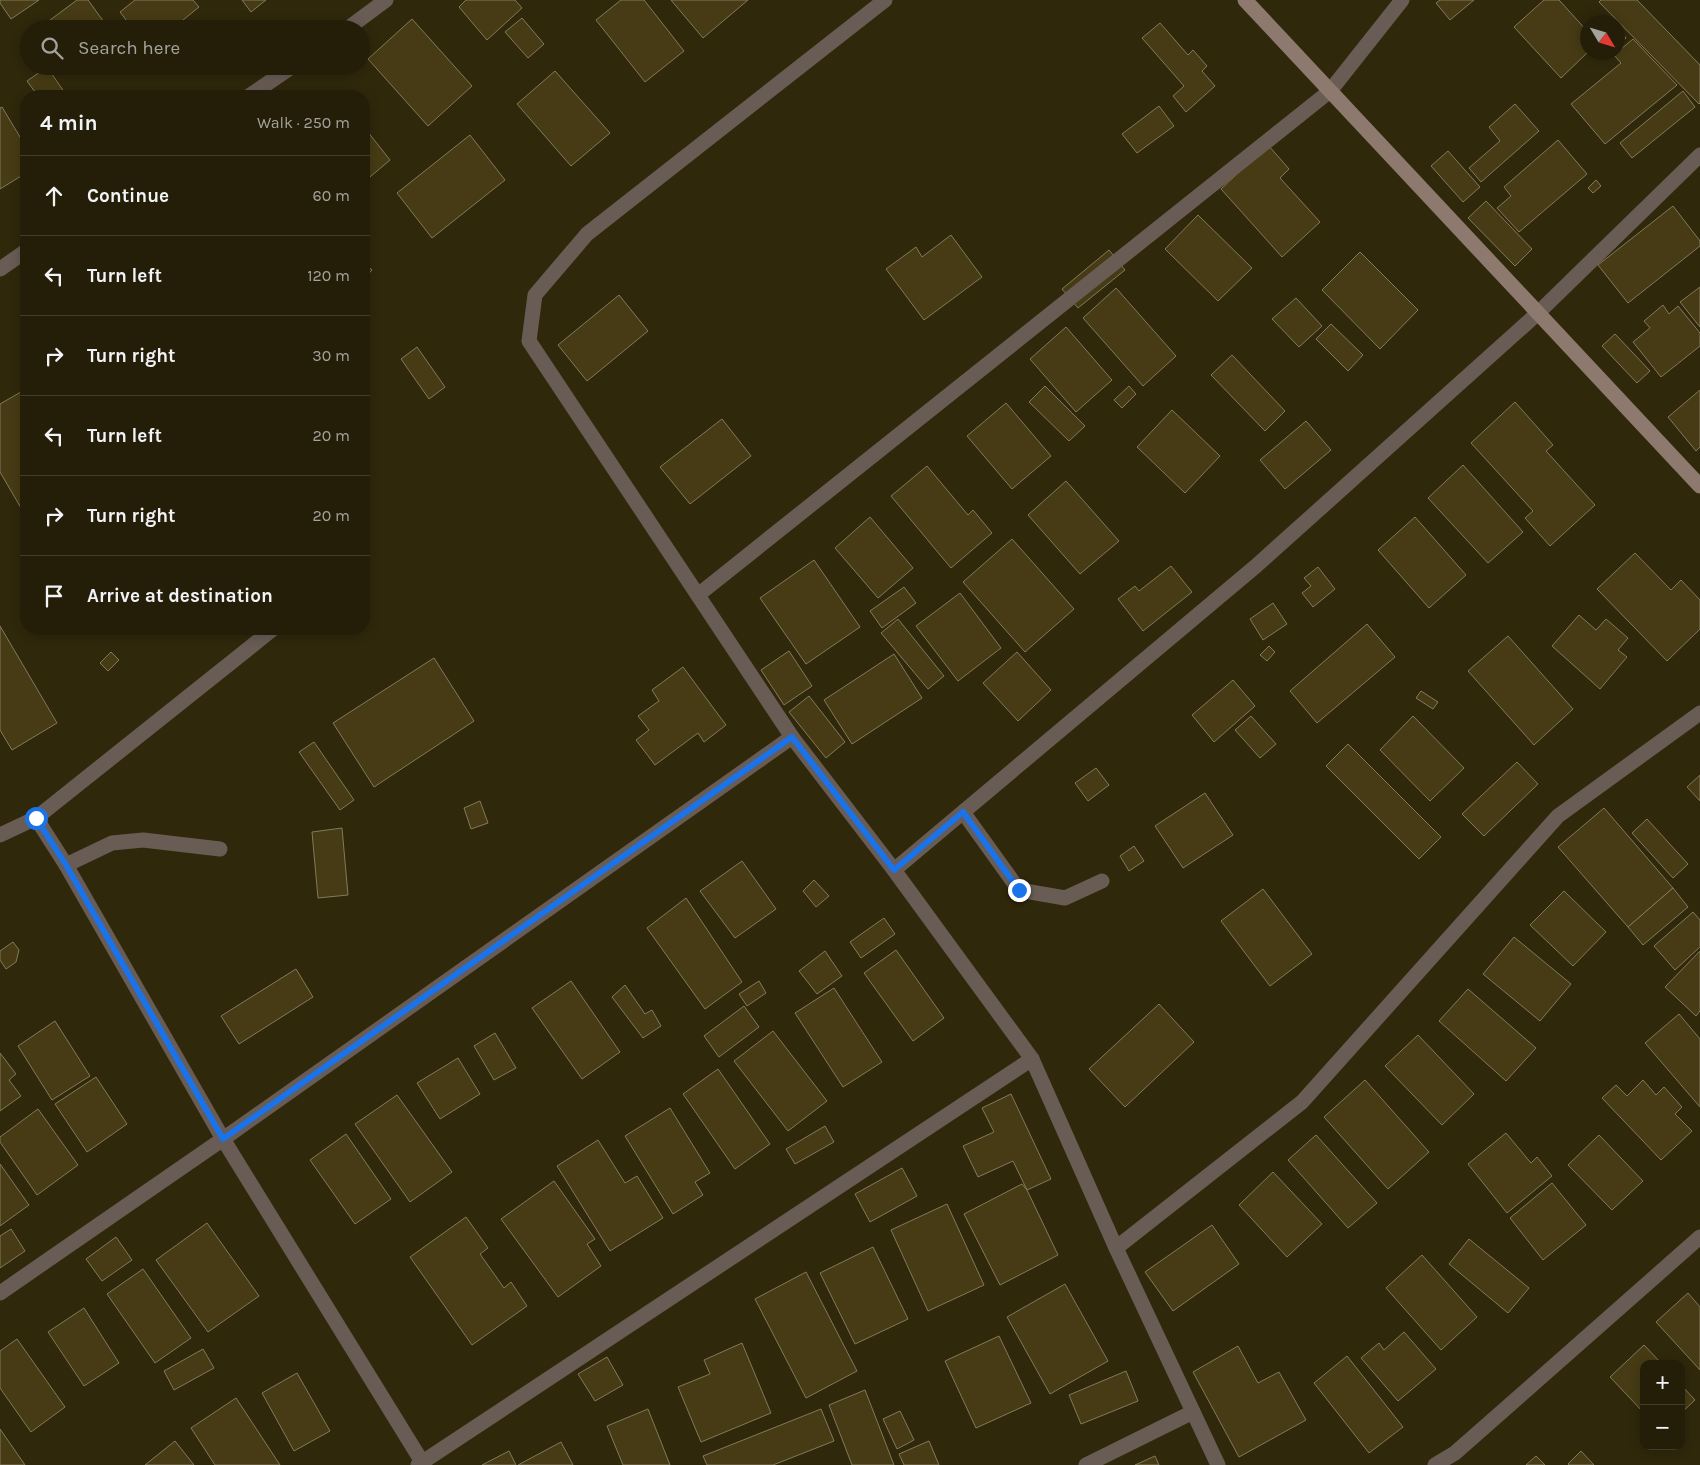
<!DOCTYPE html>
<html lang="en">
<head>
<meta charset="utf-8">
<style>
	:root { --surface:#241e08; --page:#2c2712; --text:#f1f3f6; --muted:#a3a29c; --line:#413c29 }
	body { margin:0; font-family:Karla,sans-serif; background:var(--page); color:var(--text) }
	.controls { position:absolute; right:15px; bottom:15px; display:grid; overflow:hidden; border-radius:10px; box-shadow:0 2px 12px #0003 }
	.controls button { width:45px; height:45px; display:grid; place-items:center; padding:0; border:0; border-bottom:1px solid var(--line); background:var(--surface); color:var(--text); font:25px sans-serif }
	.compass { position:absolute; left:1580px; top:15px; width:45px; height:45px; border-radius:50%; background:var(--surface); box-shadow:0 2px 12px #0003; rotate:128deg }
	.stop { position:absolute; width:15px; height:15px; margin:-11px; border:4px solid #1a73e8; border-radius:50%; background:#fff }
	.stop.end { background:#1a73e8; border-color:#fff; box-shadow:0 1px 5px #0008 }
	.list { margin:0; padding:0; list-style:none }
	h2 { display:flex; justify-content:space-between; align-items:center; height:65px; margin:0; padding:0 20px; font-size:21px }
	h2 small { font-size:16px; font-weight:400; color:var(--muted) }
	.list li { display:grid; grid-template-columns:32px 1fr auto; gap:15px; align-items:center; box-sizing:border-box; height:80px; padding:0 20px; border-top:1px solid var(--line) }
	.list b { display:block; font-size:19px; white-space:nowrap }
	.list em { font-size:16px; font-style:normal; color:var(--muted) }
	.icon { flex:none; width:28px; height:28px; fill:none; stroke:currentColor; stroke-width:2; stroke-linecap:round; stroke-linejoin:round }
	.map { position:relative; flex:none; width:1700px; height:1465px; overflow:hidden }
	.search { position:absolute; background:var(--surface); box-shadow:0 2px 12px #0003; left:20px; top:20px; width:350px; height:55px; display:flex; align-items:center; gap:12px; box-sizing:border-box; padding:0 18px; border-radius:28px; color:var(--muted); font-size:19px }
	.panel { position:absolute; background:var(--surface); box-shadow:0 2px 12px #0003; left:20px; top:90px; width:350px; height:545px; border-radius:20px }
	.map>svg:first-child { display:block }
	.building { fill:#463b14; stroke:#837a5c }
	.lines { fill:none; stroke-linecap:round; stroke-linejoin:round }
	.lane { stroke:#695c55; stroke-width:15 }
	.street { stroke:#695c55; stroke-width:15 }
	.secondary { stroke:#8e796e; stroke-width:15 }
	.route { stroke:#1a73e8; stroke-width:6 }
</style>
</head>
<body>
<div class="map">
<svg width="1700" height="1465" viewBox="0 0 1700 1465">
	<rect width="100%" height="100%" fill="#30280b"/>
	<g class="building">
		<path d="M0 0H39L11 19 0 3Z"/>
		<path d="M77 0H88L109 29H44L42 26Z"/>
		<path d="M135 0H193L199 7 172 29H133L120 12Z"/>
		<path d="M242 0H266L251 12Z"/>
		<path d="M466 0H515L522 8 487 40 459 7Z"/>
		<path d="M621 0H644L684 51 645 82 596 20Z"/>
		<path d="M671 0H748L703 38Z"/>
		<path d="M1440 0H1474L1450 20 1436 3Z"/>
		<path d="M1544 0H1559L1588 32V52L1561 78 1514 27Z"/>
		<path d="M1601 0H1637L1700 65V103L1699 104 1599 2Z"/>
		<path d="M522 18 544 44 528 58 505 32Z"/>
		<path d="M412 19 472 86 428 126 368 59Z"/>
		<path d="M1160 23 1188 55 1193 50 1207 66 1202 71 1215 86 1186 112 1173 96 1184 86 1142 38Z"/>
		<path d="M1618 28 1626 38 1618 45Z"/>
		<path d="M1633 39 1677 85 1605 144 1571 104 1621 63 1614 55Z"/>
		<path d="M47 67 67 96H38L27 81Z"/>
		<path d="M555 71 610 133 571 166 517 104Z"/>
		<path d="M1683 91 1695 107 1632 158 1620 143Z"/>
		<path d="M1515 104 1539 131 1481 182 1469 168 1500 141 1489 127Z"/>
		<path d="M1159 106 1174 126 1137 153 1122 134Z"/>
		<path d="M2 107 26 147V173L0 189V108Z"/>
		<path d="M364 127 390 160 364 182Z"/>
		<path d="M470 135 505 180 432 238 397 193Z"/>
		<path d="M1558 140 1587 174 1519 232 1497 208 1511 196 1504 187Z"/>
		<path d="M1268 145 1289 169 1280 178 1320 222 1282 257 1221 189Z"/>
		<path d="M1448 151 1480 187 1463 202 1431 166Z"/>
		<path d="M1596 180 1601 186 1593 193 1588 188Z"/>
		<path d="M1486 201 1532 249 1515 266 1468 218Z"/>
		<path d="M1673 206 1700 241V246L1628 303 1598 265Z"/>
		<path d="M1198 215 1252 268 1218 301 1165 249Z"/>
		<path d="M951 235 982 277 924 320 886 269 916 247 922 257Z"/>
		<path d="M1109 250 1125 270 1078 308 1062 289Z"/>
		<path d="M1360 252 1418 310 1380 349 1322 290Z"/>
		<path d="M364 262 372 270 364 279Z"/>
		<path d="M1700 287V327L1680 302Z"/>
		<path d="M1116 288 1176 356 1143 386 1083 318Z"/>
		<path d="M619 295 648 331 587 381 558 345Z"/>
		<path d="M1296 298 1322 326 1299 347 1272 319Z"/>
		<path d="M1663 305 1669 314 1678 306 1700 333V346L1661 377 1633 342 1650 328 1644 321Z"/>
		<path d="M1331 324 1363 355 1348 371 1316 339Z"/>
		<path d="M1066 327 1112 380 1076 412 1030 359Z"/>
		<path d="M1615 334 1650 371 1637 383 1602 346Z"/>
		<path d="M417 347 445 387 429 399 401 359Z"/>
		<path d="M1232 355 1285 411 1265 431 1211 375Z"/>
		<path d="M1045 386 1085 426 1069 441 1029 402Z"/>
		<path d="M1129 386 1136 394 1122 408 1114 400Z"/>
		<path d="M26 389V505L21 508 0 472V404Z"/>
		<path d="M1700 390V447L1696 451 1668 417Z"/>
		<path d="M1515 402 1553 445 1546 451 1595 505 1550 546 1525 518 1533 511 1471 443Z"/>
		<path d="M1006 403 1051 456 1012 489 967 436Z"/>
		<path d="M1172 410 1220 456 1185 493 1137 447Z"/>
		<path d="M722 419 751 456 690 504 660 467Z"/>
		<path d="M1306 421 1331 450 1285 489 1260 460Z"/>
		<path d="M1463 465 1523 532 1488 563 1428 498Z"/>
		<path d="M927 466 968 515 973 510 992 533 951 568 891 496Z"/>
		<path d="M1066 481 1119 541 1080 574 1028 515Z"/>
		<path d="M870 517 913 568 878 598 835 548Z"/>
		<path d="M1415 517 1466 575 1429 608 1378 550Z"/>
		<path d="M1012 539 1074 609 1025 652 963 582Z"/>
		<path d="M1635 553 1671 590 1681 580 1700 600V629L1667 661 1597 589Z"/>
		<path d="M814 560 860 627 806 664 760 598Z"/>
		<path d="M1171 566 1192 592 1143 631 1118 599 1135 586 1139 591Z"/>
		<path d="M1318 567 1335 589 1313 607 1302 593 1311 586 1304 578Z"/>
		<path d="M904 587 916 603 882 628 870 611Z"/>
		<path d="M960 593 1001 648 958 681 916 626Z"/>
		<path d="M1273 603 1287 624 1263 640 1250 619Z"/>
		<path d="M1579 615 1596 630 1606 619 1628 638 1618 650 1627 657 1600 689 1552 646Z"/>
		<path d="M898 619 944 676 928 689 881 633Z"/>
		<path d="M1367 624 1395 657 1317 723 1290 691Z"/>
		<path d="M0 626 57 723 12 750 0 730Z"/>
		<path d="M1508 636 1573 709 1534 745 1468 671Z"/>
		<path d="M1269 646 1275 652 1267 661 1260 655Z"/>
		<path d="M789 651 812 686 784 705 761 670Z"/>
		<path d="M111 652 119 660 108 671 100 663Z"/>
		<path d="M1017 652 1051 690 1018 721 983 683Z"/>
		<path d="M894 654 922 698 852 744 824 700Z"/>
		<path d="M434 658 474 721 374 787 333 723Z"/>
		<path d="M683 667 726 725 704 742 698 733 655 765 636 740 649 730 638 716 659 701 652 690Z"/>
		<path d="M1233 680 1255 706 1214 742 1192 715Z"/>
		<path d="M1421 691 1438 702 1433 709 1416 698Z"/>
		<path d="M809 696 845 742 826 758 789 712Z"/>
		<path d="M1251 716 1276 744 1260 758 1235 730Z"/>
		<path d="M1413 716 1464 768 1430 801 1380 750Z"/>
		<path d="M314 742 354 800 340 810 299 752Z"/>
		<path d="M1348 744 1441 837 1419 859 1326 766Z"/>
		<path d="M1517 762 1538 784 1484 836 1462 814Z"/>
		<path d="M1096 768 1109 785 1088 801 1075 783Z"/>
		<path d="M1700 775V801L1687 787Z"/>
		<path d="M1205 793 1233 835 1183 868 1155 826Z"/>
		<path d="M480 801 488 823 471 829 464 808Z"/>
		<path d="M1604 808 1673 888 1628 927 1558 847Z"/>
		<path d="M1647 819 1688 864 1673 878 1632 833Z"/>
		<path d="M342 828 348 895 318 898 312 832Z"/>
		<path d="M1134 846 1144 861 1129 871 1120 856Z"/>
		<path d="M742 861 776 909 735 938 700 891Z"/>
		<path d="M814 880 829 896 816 907 803 891Z"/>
		<path d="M1673 888 1688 907 1643 945 1628 927Z"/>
		<path d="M1263 889 1312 954 1270 986 1221 921Z"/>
		<path d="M1564 891 1606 932 1573 966 1530 925Z"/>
		<path d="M686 898 742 982 705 1009 647 928Z"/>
		<path d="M1693 912 1700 920V947L1675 970 1654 946Z"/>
		<path d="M884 918 895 934 861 958 850 942Z"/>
		<path d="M1514 937 1571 984 1540 1021 1483 974Z"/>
		<path d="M13 942 19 950 16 962 6 969 0 960V951Z"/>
		<path d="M896 950 944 1018 913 1041 864 973Z"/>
		<path d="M825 951 842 976 817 994 799 971Z"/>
		<path d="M1700 951V1011L1696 1016 1665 987Z"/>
		<path d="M296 969 313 997 239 1044 221 1016Z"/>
		<path d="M571 981 620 1052 582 1079 532 1008Z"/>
		<path d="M759 981 766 993 747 1006 739 994Z"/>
		<path d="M625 985 645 1014 652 1010 661 1026 643 1038 612 997Z"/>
		<path d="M834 988 882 1062 843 1087 795 1013Z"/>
		<path d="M1468 989 1536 1048 1506 1081 1439 1021Z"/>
		<path d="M1159 1004 1194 1042 1125 1107 1089 1069Z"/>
		<path d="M744 1006 759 1027 719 1057 704 1036Z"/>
		<path d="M1679 1014 1700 1039V1107L1645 1043Z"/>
		<path d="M55 1021 90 1076 52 1100 18 1046Z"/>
		<path d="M773 1031 827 1101 788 1131 734 1061Z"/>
		<path d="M495 1033 516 1068 494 1080 474 1046Z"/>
		<path d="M1418 1035 1474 1094 1442 1125 1385 1066Z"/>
		<path d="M0 1053 16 1074 9 1080 21 1096 0 1111Z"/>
		<path d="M458 1058 480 1094 440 1119 417 1083Z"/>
		<path d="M718 1069 770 1144 735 1169 683 1094Z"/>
		<path d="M96 1077 127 1124 87 1152 55 1104Z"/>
		<path d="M1365 1080 1429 1152 1388 1189 1324 1117Z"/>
		<path d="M1643 1080 1656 1095 1664 1087 1682 1107 1675 1114 1692 1131 1661 1160 1602 1098 1616 1085 1627 1096Z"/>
		<path d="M1011 1094 1051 1179 1027 1190 1013 1161 978 1177 963 1146 994 1132 982 1108Z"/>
		<path d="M397 1095 452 1172 410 1202 355 1124Z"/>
		<path d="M670 1108 710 1173 695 1182 703 1195 673 1214 625 1136Z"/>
		<path d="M38 1109 78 1165 37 1195 0 1142V1137Z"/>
		<path d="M825 1126 834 1142 795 1164 786 1149Z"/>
		<path d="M1506 1133 1531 1163 1537 1157 1552 1176 1507 1213 1468 1164Z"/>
		<path d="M346 1134 391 1199 355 1224 310 1160Z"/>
		<path d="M1316 1135 1377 1203 1348 1228 1288 1160Z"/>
		<path d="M1599 1135 1643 1181 1612 1210 1568 1165Z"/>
		<path d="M598 1140 625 1183 637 1176 663 1218 610 1251 557 1166Z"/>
		<path d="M0 1164 29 1205 0 1226Z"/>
		<path d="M902 1168 917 1196 870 1222 855 1194Z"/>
		<path d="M1273 1172 1322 1224 1287 1257 1239 1205Z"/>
		<path d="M554 1181 595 1239 587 1244 601 1266 558 1297 501 1219Z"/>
		<path d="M1552 1183 1586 1225 1543 1260 1510 1218Z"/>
		<path d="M1022 1184 1027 1190 1058 1255 1000 1285 964 1214Z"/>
		<path d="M947 1204 984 1285 928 1311 891 1230Z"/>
		<path d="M466 1217 488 1248 480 1254 504 1288 511 1282 527 1306 472 1345 410 1257Z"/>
		<path d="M207 1223 259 1296 208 1332 156 1260Z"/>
		<path d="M1212 1225 1239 1264 1173 1311 1145 1272Z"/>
		<path d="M11 1229 25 1251 0 1268V1236Z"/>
		<path d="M116 1237 132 1260 102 1281 86 1259Z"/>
		<path d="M1469 1239 1529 1288 1508 1313 1449 1264Z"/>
		<path d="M873 1247 908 1319 855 1344 820 1273Z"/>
		<path d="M1422 1255 1477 1317 1441 1350 1386 1288Z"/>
		<path d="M143 1269 191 1338 155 1363 107 1294Z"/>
		<path d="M806 1272 857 1371 806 1398 755 1299Z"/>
		<path d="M1065 1284 1108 1361 1050 1394 1007 1317Z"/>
		<path d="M1688 1293 1700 1307V1370L1656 1322Z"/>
		<path d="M84 1308 119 1363 84 1386 48 1332Z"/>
		<path d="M1404 1332 1436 1369 1398 1401 1361 1358 1379 1343 1384 1350Z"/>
		<path d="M999 1336 1031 1403 976 1428 945 1361Z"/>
		<path d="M17 1339 65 1407 31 1432 0 1388V1351Z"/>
		<path d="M742 1343 771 1413 701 1442 678 1387 710 1374 704 1360Z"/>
		<path d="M1644 1345 1662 1364H1644V1413L1610 1377Z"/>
		<path d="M1238 1346 1258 1383 1279 1372 1306 1420 1239 1457 1193 1372Z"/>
		<path d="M203 1349 214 1368 174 1390 164 1371Z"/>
		<path d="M1347 1356 1403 1427 1369 1453 1314 1383Z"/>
		<path d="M607 1357 623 1385 595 1401 578 1374Z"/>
		<path d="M1126 1371 1138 1401 1081 1424 1069 1395Z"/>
		<path d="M297 1373 330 1431 294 1451 262 1393Z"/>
		<path d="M1681 1385 1695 1400 1681 1413Z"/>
		<path d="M865 1390 894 1465H852L829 1405Z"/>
		<path d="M236 1398 280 1465H215L191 1428Z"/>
		<path d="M648 1409 670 1465H623L607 1426Z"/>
		<path d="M821 1409 834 1441 773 1465H707L703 1456Z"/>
		<path d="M900 1411 914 1440 897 1449 883 1419Z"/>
		<path d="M0 1429 25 1465H0Z"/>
		<path d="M175 1441 194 1465H145Z"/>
		<path d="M929 1441 939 1465H904L899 1454Z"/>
		<path d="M561 1442 573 1465H518Z"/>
		<path d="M509 1451 516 1465H482Z"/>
		<path d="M1581 1451 1594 1465H1569L1568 1464Z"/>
		<path d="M1155 1456 1159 1465H1135Z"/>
		<path d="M1536 1456 1545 1465H1526Z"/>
	</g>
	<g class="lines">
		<g class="lane">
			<path d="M963 812 1019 890 1065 898 1102 881"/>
			<path d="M66 865 112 843 143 840 220 849"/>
		</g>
		<g class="street">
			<path d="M347 29 386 0"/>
			<path d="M249 96 293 66"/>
			<path d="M0 269 26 251"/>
			<path d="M698 595 1330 91 1402 0"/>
			<path d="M273 629 36 818 66 865 223 1139 424 1465"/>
			<path d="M792 737 529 341 535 295 587 234 885 0"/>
			<path d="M0 835 36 818"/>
			<path d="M894 870 1256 566 1538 313 1700 155"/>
			<path d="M1116 1248 1302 1102 1558 816 1700 713"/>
			<path d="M0 1293 223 1139 792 737 894 870 1032 1059 1116 1248 1218 1465"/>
			<path d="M418 1465 1032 1059"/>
			<path d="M1086 1465 1193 1412"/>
			<path d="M1435 1465 1455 1453 1700 1237"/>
		</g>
		<path class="secondary" d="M1245 0 1700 486"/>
	</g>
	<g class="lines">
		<path class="route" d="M36 818 66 865 223 1139 792 737 894 870 963 812 1019 890"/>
	</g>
</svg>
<div class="controls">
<button>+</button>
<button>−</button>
</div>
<svg class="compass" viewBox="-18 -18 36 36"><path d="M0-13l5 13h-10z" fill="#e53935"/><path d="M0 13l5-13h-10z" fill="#a3a29c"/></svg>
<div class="stop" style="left:36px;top:818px"></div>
<div class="stop end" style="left:1019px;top:890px"></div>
<div class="search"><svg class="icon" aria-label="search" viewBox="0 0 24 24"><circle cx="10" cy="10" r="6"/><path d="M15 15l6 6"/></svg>Search here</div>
<section class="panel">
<h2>4 min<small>Walk · 250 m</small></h2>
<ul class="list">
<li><svg class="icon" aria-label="ahead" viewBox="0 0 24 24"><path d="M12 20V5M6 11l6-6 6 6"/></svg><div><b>Continue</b></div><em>60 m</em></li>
<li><svg class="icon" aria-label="left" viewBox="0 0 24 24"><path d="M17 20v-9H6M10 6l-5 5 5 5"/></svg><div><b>Turn left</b></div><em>120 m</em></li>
<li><svg class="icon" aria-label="right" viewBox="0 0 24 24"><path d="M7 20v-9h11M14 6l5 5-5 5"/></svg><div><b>Turn right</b></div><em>30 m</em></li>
<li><svg class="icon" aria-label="left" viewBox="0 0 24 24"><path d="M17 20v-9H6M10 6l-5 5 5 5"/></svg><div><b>Turn left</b></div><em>20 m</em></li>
<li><svg class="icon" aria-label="right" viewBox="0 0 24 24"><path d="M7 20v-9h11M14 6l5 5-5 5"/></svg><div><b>Turn right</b></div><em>20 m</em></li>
<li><svg class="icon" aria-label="arrive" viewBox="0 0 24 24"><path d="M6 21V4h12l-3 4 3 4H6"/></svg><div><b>Arrive at destination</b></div></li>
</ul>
</section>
</div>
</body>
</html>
